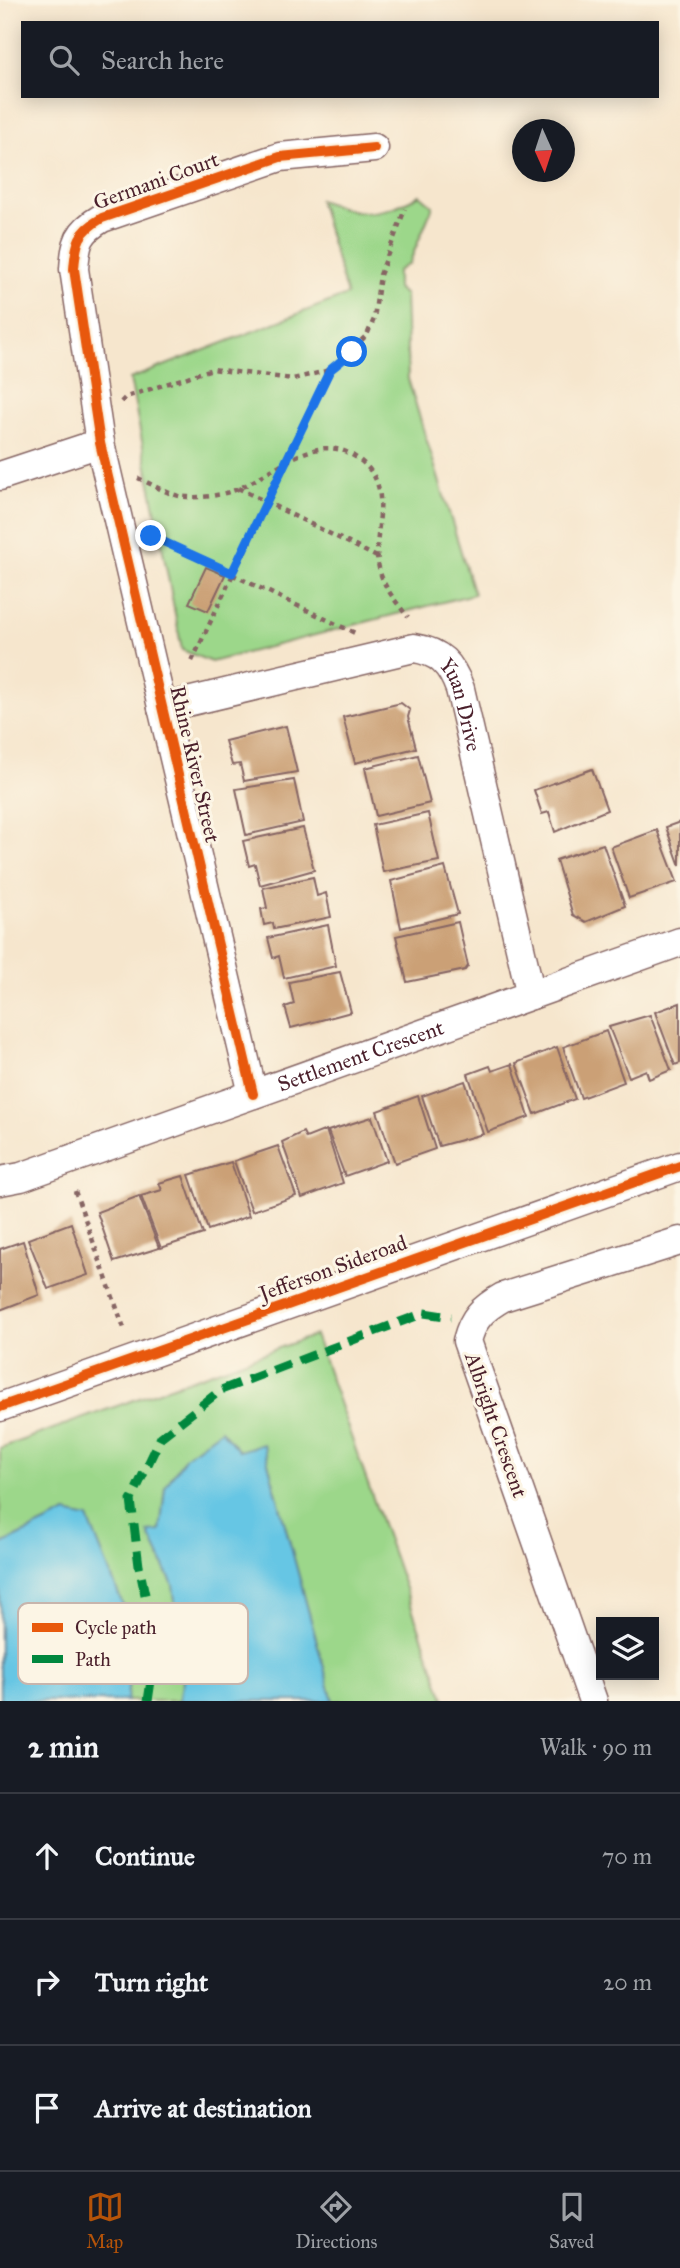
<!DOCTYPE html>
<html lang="en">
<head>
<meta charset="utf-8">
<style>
	:root { --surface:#171b24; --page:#242831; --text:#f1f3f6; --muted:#9ea1a6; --line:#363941; --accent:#b45309 }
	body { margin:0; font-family:"IM FELL Great Primer",serif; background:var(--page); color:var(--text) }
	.controls { position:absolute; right:21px; bottom:21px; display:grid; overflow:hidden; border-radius:0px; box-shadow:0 4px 18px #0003 }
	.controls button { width:63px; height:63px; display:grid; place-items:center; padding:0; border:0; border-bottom:2px solid var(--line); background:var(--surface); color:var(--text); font:35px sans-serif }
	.compass { position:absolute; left:512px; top:119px; width:63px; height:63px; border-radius:50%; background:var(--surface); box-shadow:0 4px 18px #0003; rotate:177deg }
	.stop { position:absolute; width:21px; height:21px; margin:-16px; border:5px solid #1a73e8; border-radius:50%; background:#fff }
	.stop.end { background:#1a73e8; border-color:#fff; box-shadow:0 2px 7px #0008 }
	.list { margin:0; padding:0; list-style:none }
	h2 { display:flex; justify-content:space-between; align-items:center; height:91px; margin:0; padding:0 28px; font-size:30px }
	h2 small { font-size:23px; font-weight:400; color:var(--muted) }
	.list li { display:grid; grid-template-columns:46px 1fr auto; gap:21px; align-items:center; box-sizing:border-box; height:126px; padding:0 28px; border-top:2px solid var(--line) }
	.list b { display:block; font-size:26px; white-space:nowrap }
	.list em { font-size:23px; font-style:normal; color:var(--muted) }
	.icon { flex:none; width:38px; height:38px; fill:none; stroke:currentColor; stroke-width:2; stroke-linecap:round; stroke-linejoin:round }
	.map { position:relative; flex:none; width:680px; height:1701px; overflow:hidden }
	.search { position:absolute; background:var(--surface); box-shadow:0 4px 18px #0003; left:21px; right:21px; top:21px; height:77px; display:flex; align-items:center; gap:18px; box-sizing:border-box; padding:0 24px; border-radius:0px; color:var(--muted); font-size:26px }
	.sheet { height:469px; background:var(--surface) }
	nav { display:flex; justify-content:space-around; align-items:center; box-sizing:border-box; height:98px; border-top:2px solid var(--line); background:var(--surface); font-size:19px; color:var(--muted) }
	nav a { display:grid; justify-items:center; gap:4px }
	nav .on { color:var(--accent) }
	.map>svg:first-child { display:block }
	.green { fill:#9cd78a; stroke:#737b5a; stroke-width:2 }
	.water { fill:#66c6e4; stroke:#587288; stroke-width:2 }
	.building { fill:#cba076 }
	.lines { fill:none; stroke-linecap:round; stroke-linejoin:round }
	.minor-casing { stroke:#866564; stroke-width:31 }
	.path { stroke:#866564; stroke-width:4.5; stroke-dasharray:5 5; stroke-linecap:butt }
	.minor { stroke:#fff; stroke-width:28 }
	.quiet { stroke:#00873e; stroke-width:9; stroke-dasharray:18 9; stroke-linecap:butt }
	.cycleway-casing { stroke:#fcf5e5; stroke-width:15 }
	.cycleway { stroke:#e8590c; stroke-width:10 }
	.route { stroke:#1a73e8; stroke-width:9 }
	.labels { text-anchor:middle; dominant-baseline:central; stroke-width:6; stroke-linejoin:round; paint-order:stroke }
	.street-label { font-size:21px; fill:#4a1f2b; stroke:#fcf5e5 }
	.key { fill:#fcf5e5; stroke:#c7b5ad; stroke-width:2 }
	.key-label { font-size:19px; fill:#4a1f2b }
</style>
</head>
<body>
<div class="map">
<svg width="680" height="1701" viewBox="0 0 680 1701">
	<rect width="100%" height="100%" fill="#fcf5e5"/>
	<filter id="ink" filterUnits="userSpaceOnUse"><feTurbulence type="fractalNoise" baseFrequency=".0143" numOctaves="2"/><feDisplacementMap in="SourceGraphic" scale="14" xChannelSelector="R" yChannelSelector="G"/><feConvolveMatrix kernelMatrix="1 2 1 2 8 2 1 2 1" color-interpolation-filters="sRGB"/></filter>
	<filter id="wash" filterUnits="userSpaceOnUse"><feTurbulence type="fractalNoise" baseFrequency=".00686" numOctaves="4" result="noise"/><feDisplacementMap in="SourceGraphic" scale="28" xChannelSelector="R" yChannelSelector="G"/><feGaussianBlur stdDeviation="1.57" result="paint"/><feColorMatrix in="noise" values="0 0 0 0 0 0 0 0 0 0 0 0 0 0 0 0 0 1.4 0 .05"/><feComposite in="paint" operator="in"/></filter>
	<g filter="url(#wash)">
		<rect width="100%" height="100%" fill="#f6e6cd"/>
		<g class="green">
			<path d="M420 195 433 206 409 264 397 271V288L405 295 408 379 474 594 211 662 182 650 130 379 347 295 319 200C365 216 376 218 420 195Z"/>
			<path d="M315 1335 445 1701H0V1448Z"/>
		</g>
		<g class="water">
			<path d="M221 1430 239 1451 263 1444 333 1701H179L184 1675 173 1585 148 1532 160 1531 165 1487 186 1456Z"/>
			<path d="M66 1513 88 1518 133 1630 127 1701H0V1545Z"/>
		</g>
		<g id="blocks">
			<g class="building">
				<path d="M206 567 225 575 208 611 189 603Z"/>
				<path d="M401 703 410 710 408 717 416 748 355 763 343 717Z"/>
				<path d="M286 726 297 772 244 781 240 764 232 765 225 741Z"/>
				<path d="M418 755 430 803 376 816 365 768Z"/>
				<path d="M592 769 607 810 555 832 549 812 542 814 534 790Z"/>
				<path d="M294 780 303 822 246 835 236 789Z"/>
				<path d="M428 813 439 861 383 872 373 825Z"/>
				<path d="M680 822V866L666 827Z"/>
				<path d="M303 828 314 870 260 885 255 864 249 866 243 841Z"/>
				<path d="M657 830 677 882 629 898 611 847Z"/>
				<path d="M603 844 625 906 586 922 573 915 556 860Z"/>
				<path d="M445 867 458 914 401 928 391 881Z"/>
				<path d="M313 877 317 896 326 893 331 917 274 929 273 923 264 925 261 909 267 908 263 888Z"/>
				<path d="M458 922 468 966 465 970 407 982 396 936Z"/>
				<path d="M328 925 336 966 284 978 279 956 273 958 268 938Z"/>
				<path d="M340 972 351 1012 291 1028 285 1007 294 1004 289 982Z"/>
				<path d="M680 1003V1063L675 1065 655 1012Z"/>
				<path d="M650 1015 671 1070 649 1079 646 1070 629 1077 609 1027Z"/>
				<path d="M606 1031 624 1082 581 1098 563 1047Z"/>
				<path d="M557 1047 575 1099 535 1114 516 1063Z"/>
				<path d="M512 1064 529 1117 488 1132 468 1074 490 1066 492 1071Z"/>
				<path d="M465 1081 483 1134 439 1146 422 1096Z"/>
				<path d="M418 1096 435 1149 395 1163 377 1111Z"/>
				<path d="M372 1117 387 1161 345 1176 328 1131Z"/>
				<path d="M326 1130 343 1183 302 1198 282 1142 303 1132 306 1138Z"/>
				<path d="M278 1146 296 1196 252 1211 234 1161Z"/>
				<path d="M231 1162 249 1216 208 1230 189 1175Z"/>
				<path d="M183 1176 203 1234 161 1248 141 1196 162 1190 159 1183Z"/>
				<path d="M139 1196 159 1248 114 1262 97 1212Z"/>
				<path d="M71 1223 88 1275 48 1289 28 1239Z"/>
				<path d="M23 1241 39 1295 0 1310V1249Z"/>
			</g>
		</g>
	</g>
	<g filter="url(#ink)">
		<use href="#blocks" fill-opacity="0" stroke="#866564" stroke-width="2"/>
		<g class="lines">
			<g class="minor-casing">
				<g id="minor">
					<path d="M0 476 100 443"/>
					<path id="s1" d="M162 708 414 648C440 652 451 664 460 689L531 995"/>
					<path d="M253 1094 100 443 74 269C76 242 78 232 102 218L280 157 374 148"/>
					<path id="s2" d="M0 1181 21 1177 680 942"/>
					<path d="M0 1407 680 1166"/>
					<path d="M593 1701 467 1341C473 1318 482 1309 503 1297L680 1241"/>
				</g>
			</g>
			<g class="path">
				<path d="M121 402 126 397 212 369 293 379 330 370 367 335 374 319 380 275 405 209"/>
				<path d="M138 478C152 484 172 497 187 497 205 498 223 495 240 488 273 473 314 432 352 455 402 484 368 531 380 572 385 589 397 603 408 617"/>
				<path d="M238 488 377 557"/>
				<path d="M151 536 355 633"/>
				<path d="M192 661 329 371"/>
				<path d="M75 1191 124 1328"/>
			</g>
			<use href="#minor" class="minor"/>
			<path class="quiet" d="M148 1701 156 1647 139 1566 131 1500 161 1437 221 1390 424 1313 451 1317"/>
			<g class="cycleway-casing">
				<g id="cycleway">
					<path d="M253 1094 100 443 74 269C76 242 78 232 102 218L280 157 374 148"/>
					<path d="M0 1407 680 1166"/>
				</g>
			</g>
			<use href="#cycleway" class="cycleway"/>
		</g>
	</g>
	<g class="lines" filter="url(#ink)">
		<path class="route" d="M151 536 232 573 330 370 352 352"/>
	</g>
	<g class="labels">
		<g class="street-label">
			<text transform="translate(156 181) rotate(-20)">Germani Court</text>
			<text stroke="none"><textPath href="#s1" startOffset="340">Yuan Drive</textPath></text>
			<text transform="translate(195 764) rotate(77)">Rhine River Street</text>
			<text stroke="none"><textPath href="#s2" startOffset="382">Settlement Crescent</textPath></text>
			<text transform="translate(333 1268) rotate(-20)">Jefferson Sideroad</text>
			<text transform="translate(496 1425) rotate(71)">Albright Crescent</text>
		</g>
	</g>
	<rect x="18" y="1603" width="230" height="81" rx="10" class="key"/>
	<rect x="32" y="1623" width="31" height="9" fill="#e8590c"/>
	<rect x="32" y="1655" width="31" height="8" fill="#00873e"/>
	<g class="key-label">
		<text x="75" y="1634">Cycle path</text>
		<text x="75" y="1666">Path</text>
	</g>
</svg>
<div class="controls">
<button><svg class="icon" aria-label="layers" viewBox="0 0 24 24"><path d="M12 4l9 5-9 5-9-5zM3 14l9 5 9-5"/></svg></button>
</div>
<svg class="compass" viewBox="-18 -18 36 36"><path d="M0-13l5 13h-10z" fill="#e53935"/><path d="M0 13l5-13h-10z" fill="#9ea1a6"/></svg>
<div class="stop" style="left:352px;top:352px"></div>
<div class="stop end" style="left:151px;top:536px"></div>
<div class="search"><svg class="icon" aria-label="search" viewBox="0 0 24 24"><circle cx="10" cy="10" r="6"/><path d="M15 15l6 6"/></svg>Search here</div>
</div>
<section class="sheet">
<h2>2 min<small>Walk · 90 m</small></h2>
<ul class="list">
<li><svg class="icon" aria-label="ahead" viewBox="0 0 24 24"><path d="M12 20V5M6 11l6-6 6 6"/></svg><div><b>Continue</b></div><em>70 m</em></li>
<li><svg class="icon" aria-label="right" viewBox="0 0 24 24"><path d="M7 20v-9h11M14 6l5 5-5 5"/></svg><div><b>Turn right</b></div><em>20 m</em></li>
<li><svg class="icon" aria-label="arrive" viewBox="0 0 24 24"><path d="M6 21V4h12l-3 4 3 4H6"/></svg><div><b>Arrive at destination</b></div></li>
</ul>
</section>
<nav>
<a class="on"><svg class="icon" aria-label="map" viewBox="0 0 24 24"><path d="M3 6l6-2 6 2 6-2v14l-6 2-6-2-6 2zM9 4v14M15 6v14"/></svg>Map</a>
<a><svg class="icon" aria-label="directions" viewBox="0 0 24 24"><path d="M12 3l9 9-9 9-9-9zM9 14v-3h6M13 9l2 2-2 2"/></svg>Directions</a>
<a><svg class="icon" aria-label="saved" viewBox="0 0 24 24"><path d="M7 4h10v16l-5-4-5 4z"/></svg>Saved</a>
</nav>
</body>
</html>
